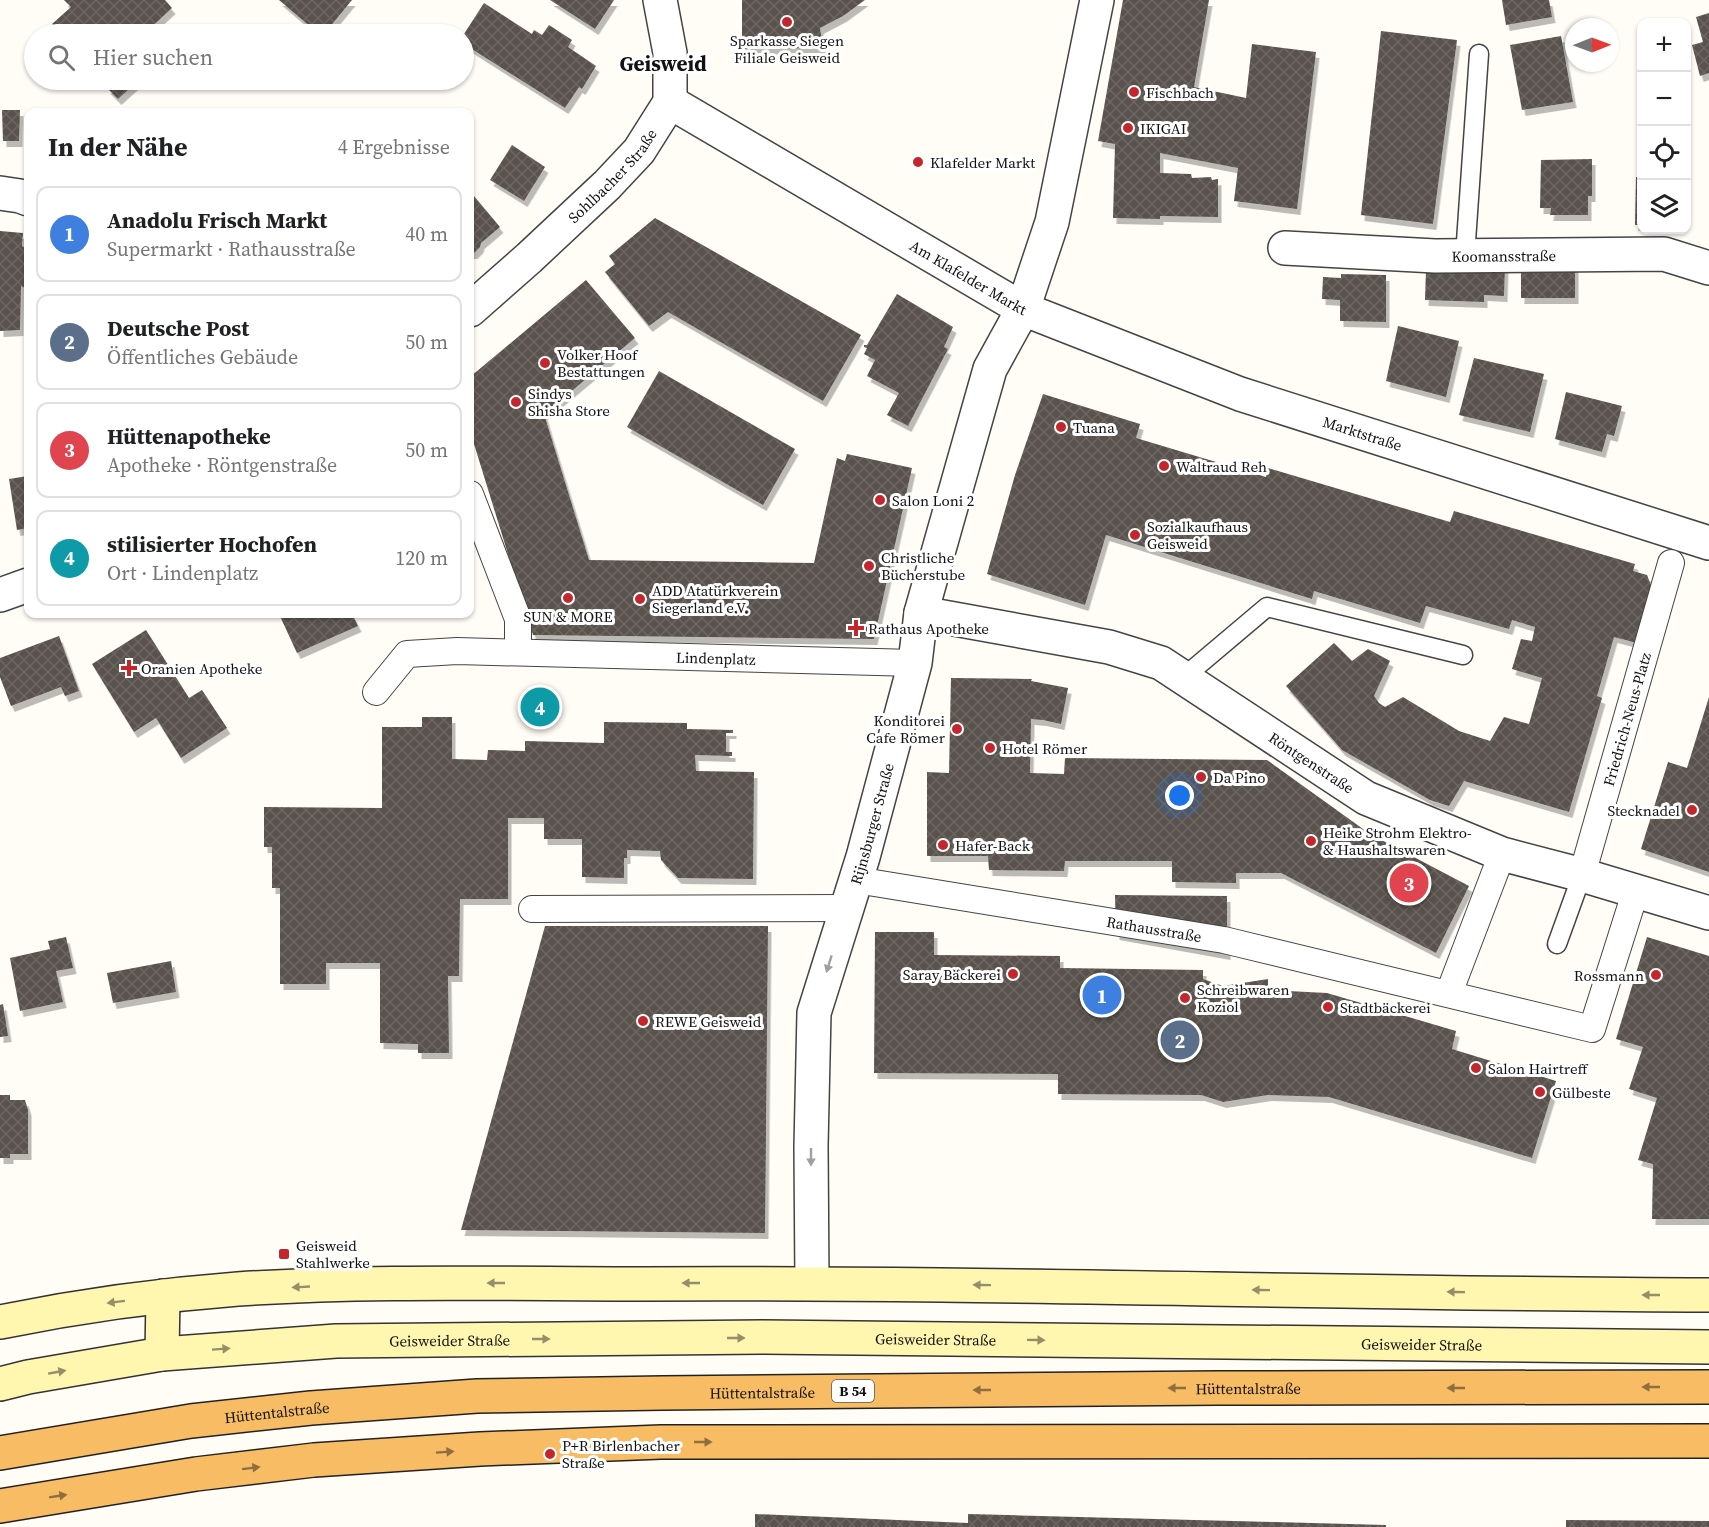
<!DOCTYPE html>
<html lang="de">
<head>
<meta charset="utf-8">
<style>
	:root { --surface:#fff; --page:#f6f6f6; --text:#202124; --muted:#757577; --line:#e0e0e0; --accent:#d93025 }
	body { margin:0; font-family:"Source Serif 4",serif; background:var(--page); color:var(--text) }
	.controls { position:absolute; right:18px; top:18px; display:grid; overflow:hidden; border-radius:12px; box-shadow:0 2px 4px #0004 }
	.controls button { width:54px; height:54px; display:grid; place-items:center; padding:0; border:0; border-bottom:2px solid var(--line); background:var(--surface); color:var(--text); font:30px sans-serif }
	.compass { position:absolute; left:1565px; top:18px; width:54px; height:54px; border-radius:50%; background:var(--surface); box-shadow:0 2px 4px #0004; rotate:89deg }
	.you { position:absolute; left:1180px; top:796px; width:21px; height:21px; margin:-15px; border:4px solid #fff; border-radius:50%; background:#1a73e8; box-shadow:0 0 0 9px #1a73e833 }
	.badge { display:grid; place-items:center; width:39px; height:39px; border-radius:50%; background:var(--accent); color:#fff; font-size:20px; font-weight:700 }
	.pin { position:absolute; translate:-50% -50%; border:3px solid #fff; box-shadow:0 2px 6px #0006 }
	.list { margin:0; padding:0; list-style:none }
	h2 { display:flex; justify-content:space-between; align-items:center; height:78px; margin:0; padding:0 24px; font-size:26px }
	h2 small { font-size:20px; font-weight:400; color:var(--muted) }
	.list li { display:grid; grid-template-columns:39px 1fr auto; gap:18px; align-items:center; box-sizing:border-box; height:96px; margin:0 12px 12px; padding:0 12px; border:2px solid var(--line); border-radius:12px }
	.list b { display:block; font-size:22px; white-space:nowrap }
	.list p { margin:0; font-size:20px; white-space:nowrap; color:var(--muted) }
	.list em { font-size:20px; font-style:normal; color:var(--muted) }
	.icon { flex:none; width:33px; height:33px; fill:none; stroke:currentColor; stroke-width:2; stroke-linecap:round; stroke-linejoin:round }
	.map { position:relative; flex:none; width:1709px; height:1527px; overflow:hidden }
	.search { position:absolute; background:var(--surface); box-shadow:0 2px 4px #0004; left:24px; top:24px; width:450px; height:66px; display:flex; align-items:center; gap:15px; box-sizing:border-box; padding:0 21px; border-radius:33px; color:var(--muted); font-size:22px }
	.panel { position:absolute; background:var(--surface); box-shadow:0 2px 4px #0004; left:24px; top:108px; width:450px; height:510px; border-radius:12px }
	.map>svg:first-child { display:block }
	.building { fill:url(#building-cross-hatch); filter:url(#shadow) }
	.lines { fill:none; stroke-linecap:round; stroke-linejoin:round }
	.service-casing { stroke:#444; stroke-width:21 }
	.pedestrian-casing { stroke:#444; stroke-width:28 }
	.minor-casing { stroke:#444; stroke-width:36 }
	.tertiary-casing { stroke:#444; stroke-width:36 }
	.secondary-casing { stroke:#333; stroke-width:36 }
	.trunk-casing { stroke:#222; stroke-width:36 }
	.service { stroke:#fff; stroke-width:18 }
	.pedestrian { stroke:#fff; stroke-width:26 }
	.minor { stroke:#fff; stroke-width:33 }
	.tertiary { stroke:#fff; stroke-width:33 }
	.secondary { stroke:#fff6b0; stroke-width:33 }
	.trunk { stroke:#f7bc64; stroke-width:33 }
	.oneway { fill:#a0a0a0 }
	.oneway2 { fill:#948f68 }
	.oneway3 { fill:#906f3f }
	.poi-dot { fill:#c4262e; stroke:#fff; stroke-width:2 }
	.labels { text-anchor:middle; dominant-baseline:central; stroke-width:6; stroke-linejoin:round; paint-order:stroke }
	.shield { fill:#fff; stroke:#585858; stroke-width:1.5 }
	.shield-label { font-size:14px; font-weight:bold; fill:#111 }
	.poi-label { font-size:15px; fill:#111; stroke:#fff; text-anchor:start }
	.street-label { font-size:15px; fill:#111; stroke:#fff }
	.district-label { font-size:21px; font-weight:bold; fill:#111; stroke:#fff }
</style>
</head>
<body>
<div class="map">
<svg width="1709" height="1527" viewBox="0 0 1709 1527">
	<defs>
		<pattern id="building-cross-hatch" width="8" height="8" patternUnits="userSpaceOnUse" patternTransform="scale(1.5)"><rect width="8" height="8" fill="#5a524d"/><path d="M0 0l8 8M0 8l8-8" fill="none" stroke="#6d6662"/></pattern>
		<filter id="shadow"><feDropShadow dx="3.5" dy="6" stdDeviation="0" flood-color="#0004"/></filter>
	</defs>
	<rect width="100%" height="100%" fill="#fffdf5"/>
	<g class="building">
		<path d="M64 0H165L172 8 144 34H62L52 24 71 7Z"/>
		<path d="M279 0H352L324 34H319Z"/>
		<path d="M550 0H614L595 29Z"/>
		<path d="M742 0H865L843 16 820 28 823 48 742 49Z"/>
		<path d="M1123 0H1209L1194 87 1246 98 1252 44 1316 52 1297 209 1234 201 1238 168 1160 153V173L1191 174 1192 178 1211 177 1212 180 1218 179V217L1160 216V219L1113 218 1115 144 1098 141Z"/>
		<path d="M1502 0H1549L1552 17 1506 25Z"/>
		<path d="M484 3 532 34 534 30 542 35 549 25 572 40 568 47 596 66 582 89 579 87 565 108 464 44V34Z"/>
		<path d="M1709 13V73L1700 76 1692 45 1703 42 1696 17Z"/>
		<path d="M1381 31 1457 40 1433 224 1361 215Z"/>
		<path d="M1561 36 1573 102 1522 110 1510 45Z"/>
		<path d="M116 80H139L118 99 107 88Z"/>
		<path d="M2 110H20L19 141H3Z"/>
		<path d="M512 145 545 167 524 201 490 180Z"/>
		<path d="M1592 159V196H1588V215H1550L1551 208H1540L1541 160Z"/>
		<path d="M1636 177H1641V225H1635Z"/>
		<path d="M470 194 474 196 500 227 481 243 480 247 474 253H470Z"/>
		<path d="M655 218 861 335 823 401 668 312 649 326 605 272 615 264 609 256Z"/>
		<path d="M0 231 23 233 22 246 28 250V290L21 286 20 330 0 331Z"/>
		<path d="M1505 264 1504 296 1484 295V302L1425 300 1426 269Z"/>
		<path d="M1521 264 1575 265V298H1521Z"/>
		<path d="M1341 274 1386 275V322L1340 321V300L1322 299 1323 277 1341 278Z"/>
		<path d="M586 280 635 338 544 414 589 560 814 563 837 458 845 461 847 454 912 468 874 639 533 635 470 431V377Z"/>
		<path d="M897 294 953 327 944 347 948 349 908 426 887 415 899 393 867 376 875 360 864 354 867 348 864 347V345H867Z"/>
		<path d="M1398 326 1459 341 1446 397 1386 381Z"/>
		<path d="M1474 358 1544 374 1530 432 1459 415Z"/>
		<path d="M659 371 795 449 763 505 627 427Z"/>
		<path d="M1566 392 1622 406 1614 436 1607 434 1602 452 1555 439Z"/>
		<path d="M1043 394 1140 424 1136 438 1266 477 1268 468 1450 522 1454 511 1635 564 1633 571 1647 575 1652 588 1637 643 1614 637 1597 696 1602 698 1569 812 1464 781 1449 806 1430 800 1342 750 1286 686 1334 643 1352 661 1368 649 1390 661 1374 696 1379 703 1385 707 1403 697 1459 731 1490 741 1504 717 1529 724 1542 678 1512 669 1521 639 1532 641 1535 627 1512 620 1509 629 1426 606 1420 623 1314 591 1312 599 1106 535 1085 605 987 574 1015 475Z"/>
		<path d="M28 476V528L17 530 9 479Z"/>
		<path d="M279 614H352L358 626 297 653Z"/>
		<path d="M146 630 189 698 202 690 227 728 181 758 156 718 134 732 92 664Z"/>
		<path d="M59 636 79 691 65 696 61 687 11 706 0 677V658Z"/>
		<path d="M951 678 1032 679 1031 681 1068 688 1061 724 1043 720 1031 719 1030 773 1064 774 1065 758 1267 760 1370 834 1469 886 1436 953 1281 873H1236V883L1172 882V861H1065L1064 871 989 870 988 856H927V772L949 773Z"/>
		<path d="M1709 697V872L1641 849 1668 762 1687 768Z"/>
		<path d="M422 717H452V759L487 760 488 750 525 751V741L604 743V722L687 723V729L733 730V733H726V752H732V756L695 755 696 771 754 772 753 879 678 878 661 860 660 851 627 850V858H624V878L582 877V839H544V818H508V899H460L459 976H448L449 1053H418V1044L380 1043V963H326V984H280V888H272V847H264V807L382 808V727H422Z"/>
		<path d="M1115 895 1227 896V954L1116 934Z"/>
		<path d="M545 926H768L765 1233 461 1230Z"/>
		<path d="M875 932H934V955L1060 956V968L1203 970V979L1223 986 1268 979V990L1327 993 1456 1031 1452 1049 1556 1081 1532 1158 1329 1097 1268 1095 1223 1102 1201 1095 1058 1094V1074L874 1073Z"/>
		<path d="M66 937 73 968 56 971 63 1002 20 1011 10 958 50 949 48 941Z"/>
		<path d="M1647 937 1709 956V1219H1652L1653 1164 1638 1160 1657 1098 1629 1089 1643 1047 1616 1039Z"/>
		<path d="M171 961 176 992 113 1003 107 973Z"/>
		<path d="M3 1004 8 1036 0 1037V1005Z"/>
		<path d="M0 1095H10V1100H25L28 1110V1154H10V1158H0Z"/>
		<path d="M755 1514 968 1523V1514L1386 1525V1527H755Z"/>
		<path d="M1566 1520 1709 1521V1527H1566Z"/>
	</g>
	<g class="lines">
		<g class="service-casing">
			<g id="service">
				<path d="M1465 256 1479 54"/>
				<path d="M1184 677 1267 607 1463 655"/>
				<path d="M1557 944 1582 875"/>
			</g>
		</g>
		<g class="pedestrian-casing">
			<g id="pedestrian">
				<path d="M470 494 518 619V652"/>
				<path id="s1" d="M376 692 407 654 457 651 915 663"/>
				<path id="s2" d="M1582 875 1671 563"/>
				<path id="s3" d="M856 880 1224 940 1592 1029 1636 890"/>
				<path d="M532 909 847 908"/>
				<path d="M1449 993 1502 854"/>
			</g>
		</g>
		<g class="minor-casing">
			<g id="minor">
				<path id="s4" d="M670 102 1023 309 1240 394 1709 543"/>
				<path d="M0 193 20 196 28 199"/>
				<path id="s5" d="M1285 248 1435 256 1664 254 1709 268"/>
				<path id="s6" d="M921 613 1109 647 1161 663 1366 798 1502 854 1582 875 1709 913"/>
				<path id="s7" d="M812 1283 811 1146 814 1013 863 857 915 663 921 613 990 369 1023 309 1052 222 1097 0"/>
			</g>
		</g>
		<g class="tertiary-casing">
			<g id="tertiary">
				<path id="s8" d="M470 310 529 258 607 185 639 151 670 102V53L660 0"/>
				<path d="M0 595 28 585"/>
			</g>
		</g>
		<g class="secondary-casing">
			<g id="secondary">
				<path d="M0 1322C79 1306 158 1295 238 1289 373 1280 508 1284 643 1284 998 1282 1353 1294 1709 1295"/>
				<path d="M162 1354 163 1296"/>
				<path id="s9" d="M0 1384 28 1377 162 1354 336 1341 763 1337 1709 1347"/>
			</g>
		</g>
		<g class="trunk-casing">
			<g id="trunk">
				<path id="s10" d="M0 1453 191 1421 311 1408 477 1396 663 1393 1218 1388 1709 1387"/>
				<path d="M0 1506 196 1474 314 1460 480 1449 661 1442 1709 1441"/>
			</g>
		</g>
		<use href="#service" class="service"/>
		<use href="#pedestrian" class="pedestrian"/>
		<use href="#minor" class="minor"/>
		<use href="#tertiary" class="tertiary"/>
		<use href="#secondary" class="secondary"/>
		<use href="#trunk" class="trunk"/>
	</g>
	<defs><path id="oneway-solid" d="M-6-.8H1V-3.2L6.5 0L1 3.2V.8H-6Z" transform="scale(1.5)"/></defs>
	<g class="oneway">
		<use href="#oneway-solid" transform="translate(829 964) rotate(107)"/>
		<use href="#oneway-solid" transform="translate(811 1157) rotate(90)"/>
	</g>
	<g class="oneway2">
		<use href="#oneway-solid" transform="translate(496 1283) rotate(-180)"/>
		<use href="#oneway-solid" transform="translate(691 1283) rotate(180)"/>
		<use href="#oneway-solid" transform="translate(982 1285) rotate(-179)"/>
		<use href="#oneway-solid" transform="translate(301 1287) rotate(177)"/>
		<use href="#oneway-solid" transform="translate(1261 1290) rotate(-179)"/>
		<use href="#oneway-solid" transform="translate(1456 1292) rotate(-179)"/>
		<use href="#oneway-solid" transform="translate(1651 1295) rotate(-180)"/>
		<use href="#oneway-solid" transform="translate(116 1302) rotate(173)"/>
		<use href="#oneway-solid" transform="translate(736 1338)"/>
		<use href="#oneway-solid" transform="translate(541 1339)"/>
		<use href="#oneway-solid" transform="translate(1036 1340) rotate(1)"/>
		<use href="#oneway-solid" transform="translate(221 1349) rotate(-4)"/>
		<use href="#oneway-solid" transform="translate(57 1372) rotate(-10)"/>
	</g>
	<g class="oneway3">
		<use href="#oneway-solid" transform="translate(1651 1387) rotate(180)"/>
		<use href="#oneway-solid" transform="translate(1177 1388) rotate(180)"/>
		<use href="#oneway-solid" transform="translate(1456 1388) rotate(180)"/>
		<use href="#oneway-solid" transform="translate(982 1390) rotate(180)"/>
		<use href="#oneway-solid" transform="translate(703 1442)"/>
		<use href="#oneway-solid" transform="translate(445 1452) rotate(-4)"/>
		<use href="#oneway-solid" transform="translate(251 1468) rotate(-7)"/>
		<use href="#oneway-solid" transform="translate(58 1496) rotate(-9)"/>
	</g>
	<g class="poi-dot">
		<circle cx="787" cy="22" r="6"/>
		<circle cx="1134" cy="92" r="6"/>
		<circle cx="1128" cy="128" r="6"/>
		<circle cx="918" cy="162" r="6"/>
		<circle cx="545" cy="363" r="6"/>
		<circle cx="516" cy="402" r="6"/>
		<circle cx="1061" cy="427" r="6"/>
		<circle cx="1164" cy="466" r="6"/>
		<circle cx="880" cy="500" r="6"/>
		<circle cx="1135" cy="535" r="6"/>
		<circle cx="869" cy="566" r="6"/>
		<circle cx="568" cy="598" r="6"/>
		<circle cx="640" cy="599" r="6"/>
		<path d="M853 619h6v6h6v6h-6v6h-6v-6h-6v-6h6z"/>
		<path d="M126 659h6v6h6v6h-6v6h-6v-6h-6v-6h6z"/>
		<circle cx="957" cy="729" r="6"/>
		<circle cx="990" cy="748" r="6"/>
		<circle cx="1201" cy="777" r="6"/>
		<circle cx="1692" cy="810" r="6"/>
		<circle cx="1311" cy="841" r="6"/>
		<circle cx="943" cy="845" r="6"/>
		<circle cx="1013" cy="974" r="6"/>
		<circle cx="1656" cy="975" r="6"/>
		<circle cx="1185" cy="998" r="6"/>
		<circle cx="1328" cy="1007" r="6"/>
		<circle cx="643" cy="1021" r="6"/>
		<circle cx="1476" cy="1068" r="6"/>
		<circle cx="1540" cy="1092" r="6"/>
		<rect x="278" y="1248" width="12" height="12" rx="3"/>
		<circle cx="550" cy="1454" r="6"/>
	</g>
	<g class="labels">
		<rect class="shield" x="832" y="1380" width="42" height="22" rx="4.5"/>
		<g class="shield-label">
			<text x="853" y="1391">B 54</text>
		</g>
		<g class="poi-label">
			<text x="787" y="40" text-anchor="middle">Sparkasse Siegen<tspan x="787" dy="17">Filiale Geisweid</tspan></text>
			<text x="1146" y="92">Fischbach</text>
			<text x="1140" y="128">IKIGAI</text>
			<text x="930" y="162">Klafelder Markt</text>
			<text x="557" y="354">Volker Hoof<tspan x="557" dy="17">Bestattungen</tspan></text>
			<text x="528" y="393">Sindys<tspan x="528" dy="17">Shisha Store</tspan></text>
			<text x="1073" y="427">Tuana</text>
			<text x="1176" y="466">Waltraud Reh</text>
			<text x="892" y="500">Salon Loni 2</text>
			<text x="1147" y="526">Sozialkaufhaus<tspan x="1147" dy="17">Geisweid</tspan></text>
			<text x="881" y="557">Christliche<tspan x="881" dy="17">Bücherstube</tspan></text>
			<text x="652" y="590">ADD Atatürkverein<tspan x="652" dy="17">Siegerland e.V.</tspan></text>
			<text x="568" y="616" text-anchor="middle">SUN &amp; MORE</text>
			<text x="868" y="628">Rathaus Apotheke</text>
			<text x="141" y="668">Oranien Apotheke</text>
			<text x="945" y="720" text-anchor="end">Konditorei<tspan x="945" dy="17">Cafe Römer</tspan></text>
			<text x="1002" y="748">Hotel Römer</text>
			<text x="1213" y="777">Da Pino</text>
			<text x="1680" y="810" text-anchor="end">Stecknadel</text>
			<text x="1323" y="832">Heike Strohm Elektro-<tspan x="1323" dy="17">&amp; Haushaltswaren</tspan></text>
			<text x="955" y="845">Hafer-Back</text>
			<text x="1001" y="974" text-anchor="end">Saray Bäckerei</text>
			<text x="1644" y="975" text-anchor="end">Rossmann</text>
			<text x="1197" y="989">Schreibwaren<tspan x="1197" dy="17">Koziol</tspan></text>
			<text x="1340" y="1007">Stadtbäckerei</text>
			<text x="655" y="1021">REWE Geisweid</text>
			<text x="1488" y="1068">Salon Hairtreff</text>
			<text x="1552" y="1092">Gülbeste</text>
			<text x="296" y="1245">Geisweid<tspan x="296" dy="17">Stahlwerke</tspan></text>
			<text x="562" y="1445">P+R Birlenbacher<tspan x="562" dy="17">Straße</tspan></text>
		</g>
		<g class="street-label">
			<text stroke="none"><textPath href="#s8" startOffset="196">Sohlbacher Straße</textPath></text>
			<text stroke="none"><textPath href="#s5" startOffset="219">Koomansstraße</textPath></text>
			<text stroke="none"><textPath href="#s4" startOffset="346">Am Klafelder Markt</textPath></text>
			<text stroke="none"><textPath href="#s4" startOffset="771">Marktstraße</textPath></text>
			<text stroke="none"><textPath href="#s1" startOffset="358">Lindenplatz</textPath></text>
			<text stroke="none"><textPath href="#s2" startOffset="162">Friedrich-Neus-Platz</textPath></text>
			<text stroke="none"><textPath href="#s6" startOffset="426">Röntgenstraße</textPath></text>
			<text stroke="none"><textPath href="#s7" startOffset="468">Rijnsburger Straße</textPath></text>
			<text stroke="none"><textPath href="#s3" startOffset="302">Rathausstraße</textPath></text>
			<text stroke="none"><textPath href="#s9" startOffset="939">Geisweider Straße</textPath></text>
			<text stroke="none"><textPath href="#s9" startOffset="453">Geisweider Straße</textPath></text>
			<text stroke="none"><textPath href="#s9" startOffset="1425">Geisweider Straße</textPath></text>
			<text stroke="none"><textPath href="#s10" startOffset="1252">Hüttentalstraße</textPath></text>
			<text stroke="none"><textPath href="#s10" startOffset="766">Hüttentalstraße</textPath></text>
			<text stroke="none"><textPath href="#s10" startOffset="280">Hüttentalstraße</textPath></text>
		</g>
		<g class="district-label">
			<text x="663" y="63">Geisweid</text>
		</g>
	</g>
</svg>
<div class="controls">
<button>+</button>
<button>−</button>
<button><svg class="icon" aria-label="locate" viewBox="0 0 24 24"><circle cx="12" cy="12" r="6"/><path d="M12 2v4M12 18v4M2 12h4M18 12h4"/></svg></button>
<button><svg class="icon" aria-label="layers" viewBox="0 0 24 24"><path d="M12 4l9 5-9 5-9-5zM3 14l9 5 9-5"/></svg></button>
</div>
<svg class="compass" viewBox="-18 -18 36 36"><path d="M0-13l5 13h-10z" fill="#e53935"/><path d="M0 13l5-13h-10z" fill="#757577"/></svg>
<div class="you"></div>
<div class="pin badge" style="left:1102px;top:995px;background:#3f7fe0">1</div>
<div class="pin badge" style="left:1180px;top:1040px;background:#5c6f8a">2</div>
<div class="pin badge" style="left:1409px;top:883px;background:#e0444e">3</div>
<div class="pin badge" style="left:540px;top:707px;background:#0f9aa8">4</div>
<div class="search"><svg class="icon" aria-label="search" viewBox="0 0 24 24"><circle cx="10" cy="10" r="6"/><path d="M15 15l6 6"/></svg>Hier suchen</div>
<section class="panel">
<h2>In der Nähe<small>4 Ergebnisse</small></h2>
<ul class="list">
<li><span class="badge" style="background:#3f7fe0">1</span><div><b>Anadolu Frisch Markt</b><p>Supermarkt · Rathausstraße</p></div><em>40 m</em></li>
<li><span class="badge" style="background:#5c6f8a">2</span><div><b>Deutsche Post</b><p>Öffentliches Gebäude</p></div><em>50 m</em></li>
<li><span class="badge" style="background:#e0444e">3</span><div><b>Hüttenapotheke</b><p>Apotheke · Röntgenstraße</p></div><em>50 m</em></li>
<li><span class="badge" style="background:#0f9aa8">4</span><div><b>stilisierter Hochofen</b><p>Ort · Lindenplatz</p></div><em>120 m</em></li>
</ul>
</section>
</div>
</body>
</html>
